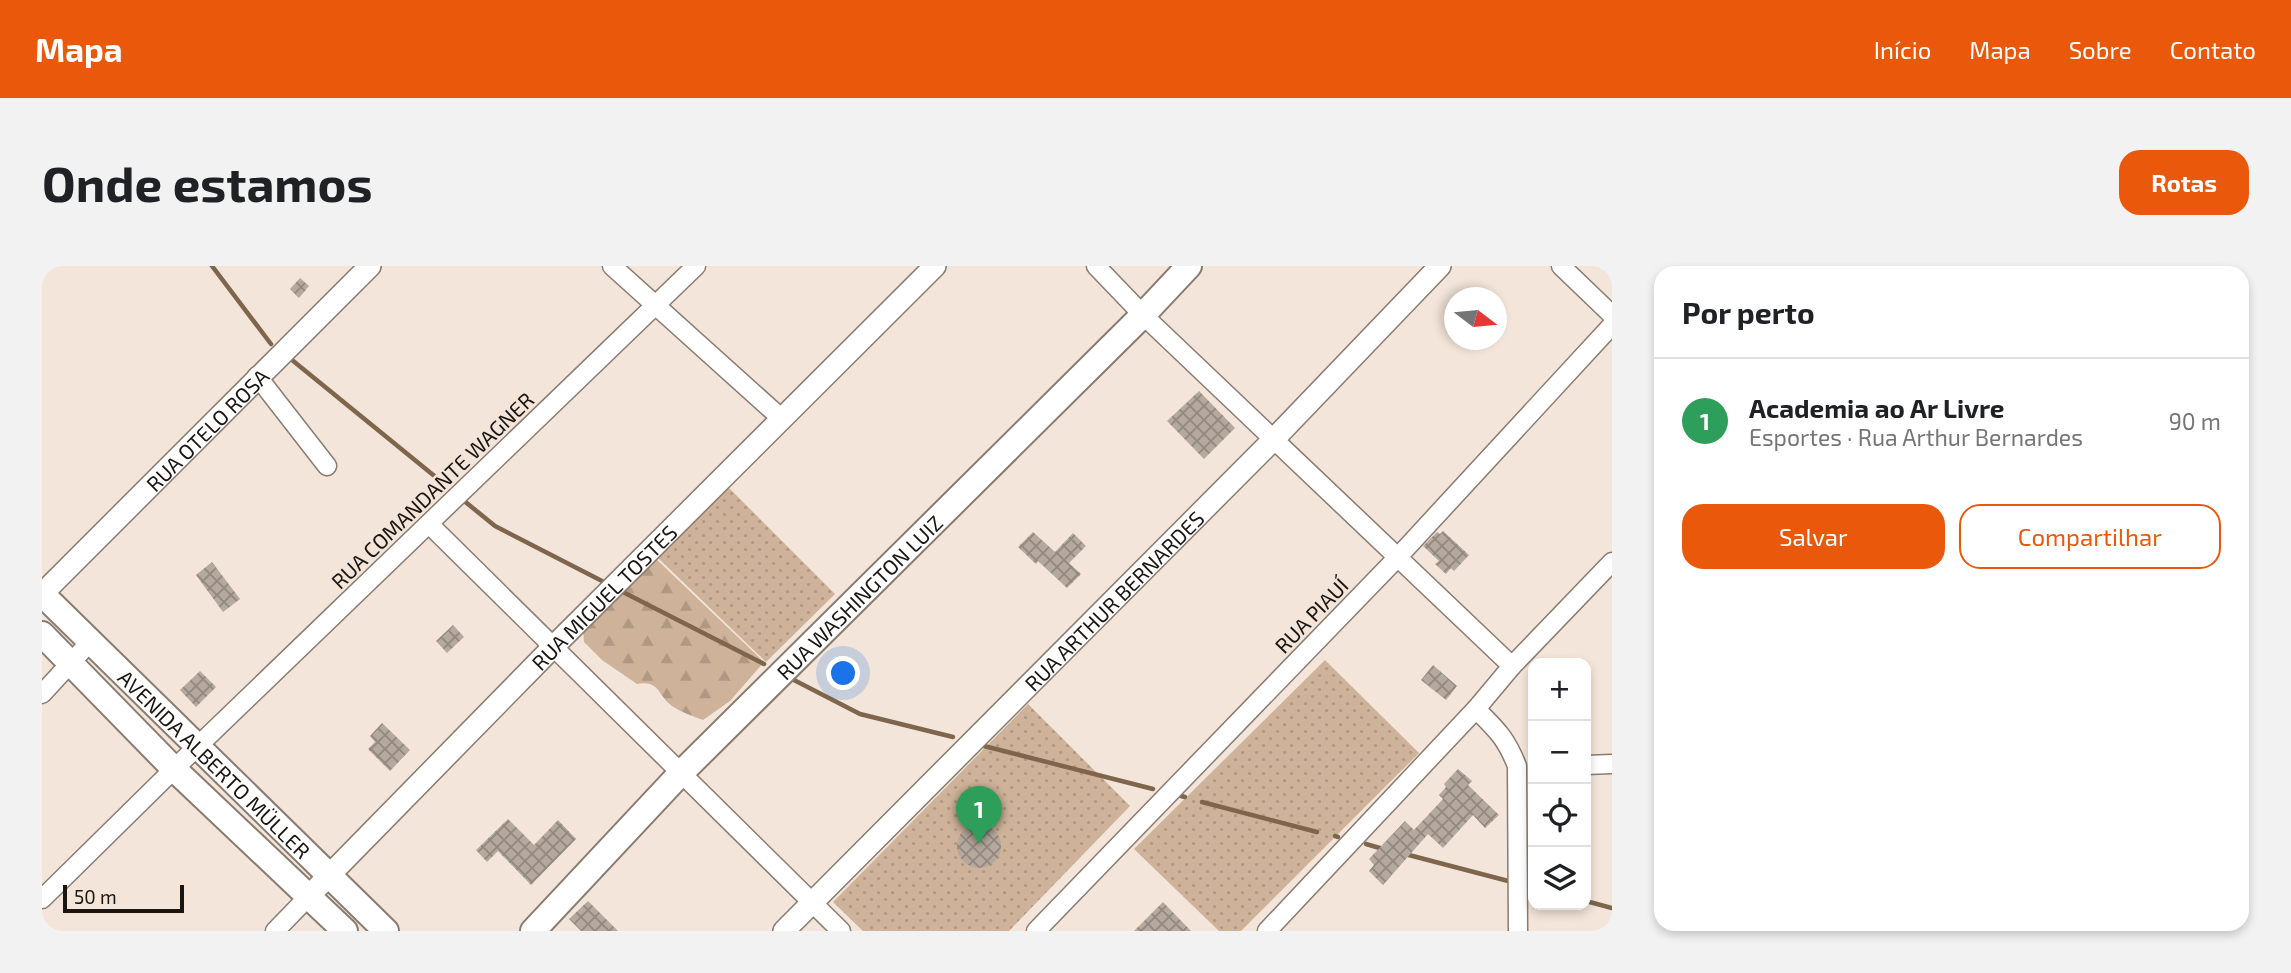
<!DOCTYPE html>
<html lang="pt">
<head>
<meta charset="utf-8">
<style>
	:root { --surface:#fff; --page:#f2f2f2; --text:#202124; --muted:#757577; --line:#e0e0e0; --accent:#ea580c }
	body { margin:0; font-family:"Exo 2",sans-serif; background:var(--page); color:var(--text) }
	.controls { position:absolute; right:21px; bottom:21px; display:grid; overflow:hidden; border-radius:14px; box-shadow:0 4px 10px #0003 }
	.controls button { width:63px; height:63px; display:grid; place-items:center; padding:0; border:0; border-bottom:2px solid var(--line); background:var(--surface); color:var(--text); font:35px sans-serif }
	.compass { position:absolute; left:1402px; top:21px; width:63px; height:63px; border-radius:50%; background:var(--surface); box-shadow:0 4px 10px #0003; rotate:106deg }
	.scale { position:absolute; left:21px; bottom:18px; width:121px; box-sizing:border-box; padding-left:7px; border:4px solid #1a1511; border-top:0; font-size:19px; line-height:24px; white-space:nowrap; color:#1a1511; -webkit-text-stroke:5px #f3e5d9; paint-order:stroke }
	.you { position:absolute; left:802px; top:408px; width:24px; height:24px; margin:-18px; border:5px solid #fff; border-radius:50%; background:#1a73e8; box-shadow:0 0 0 10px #1a73e833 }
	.badge { display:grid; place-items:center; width:46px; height:46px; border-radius:50%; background:var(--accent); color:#fff; font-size:23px; font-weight:700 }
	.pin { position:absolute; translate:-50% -58px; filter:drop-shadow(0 2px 4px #0008) }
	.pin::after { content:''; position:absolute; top:37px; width:24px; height:21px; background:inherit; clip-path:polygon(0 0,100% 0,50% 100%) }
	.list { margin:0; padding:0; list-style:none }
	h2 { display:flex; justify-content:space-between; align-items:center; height:91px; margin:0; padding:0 28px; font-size:30px }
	h2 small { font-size:23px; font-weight:400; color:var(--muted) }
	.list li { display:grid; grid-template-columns:46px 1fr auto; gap:21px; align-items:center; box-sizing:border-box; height:126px; padding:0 28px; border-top:2px solid var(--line) }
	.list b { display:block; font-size:26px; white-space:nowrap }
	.list p { margin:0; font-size:23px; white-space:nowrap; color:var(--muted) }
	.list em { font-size:23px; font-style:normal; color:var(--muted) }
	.actions { display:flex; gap:14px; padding:21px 28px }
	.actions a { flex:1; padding:16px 0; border:2px solid var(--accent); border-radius:21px; text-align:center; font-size:24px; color:var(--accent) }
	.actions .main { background:var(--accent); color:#fff }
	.icon { flex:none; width:38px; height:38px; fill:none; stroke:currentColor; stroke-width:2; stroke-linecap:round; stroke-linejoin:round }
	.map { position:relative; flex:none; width:1570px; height:665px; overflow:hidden; border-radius:21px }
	header { display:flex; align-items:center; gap:42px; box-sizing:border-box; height:98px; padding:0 35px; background:var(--accent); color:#fff }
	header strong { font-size:33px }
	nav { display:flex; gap:38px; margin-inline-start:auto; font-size:24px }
	.intro { display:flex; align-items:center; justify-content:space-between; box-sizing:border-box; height:168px; padding:0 42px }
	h1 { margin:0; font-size:49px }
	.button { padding:18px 32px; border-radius:21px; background:var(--accent); color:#fff; font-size:24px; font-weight:700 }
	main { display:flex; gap:42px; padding:0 42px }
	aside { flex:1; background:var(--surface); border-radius:21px; box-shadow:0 4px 10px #0003 }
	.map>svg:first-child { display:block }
	.forest { fill:url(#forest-firs) }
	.park { fill:url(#park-dots) }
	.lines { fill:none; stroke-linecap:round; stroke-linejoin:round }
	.stream { stroke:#7e654c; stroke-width:4.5 }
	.building { fill:url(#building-cross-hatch) }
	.minor-casing { stroke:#887c71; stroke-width:21 }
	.tertiary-casing { stroke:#887c71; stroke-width:24 }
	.secondary-casing { stroke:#887c71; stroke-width:28 }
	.minor { stroke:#fff; stroke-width:18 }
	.tertiary { stroke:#fff; stroke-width:21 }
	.secondary { stroke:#fff; stroke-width:24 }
	.labels { text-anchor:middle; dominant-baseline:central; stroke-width:5; stroke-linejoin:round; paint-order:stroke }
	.street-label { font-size:21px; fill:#1a1511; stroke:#f3e5d9 }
</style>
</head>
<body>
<header>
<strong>Mapa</strong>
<nav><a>Início</a><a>Mapa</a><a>Sobre</a><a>Contato</a></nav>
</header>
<div class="intro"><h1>Onde estamos</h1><a class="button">Rotas</a></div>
<main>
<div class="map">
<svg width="1570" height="665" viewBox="0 0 1570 665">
	<defs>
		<pattern id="forest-firs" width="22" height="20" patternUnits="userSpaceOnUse" patternTransform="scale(1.75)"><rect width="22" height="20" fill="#ceb299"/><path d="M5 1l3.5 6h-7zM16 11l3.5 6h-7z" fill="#b09883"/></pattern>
		<pattern id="park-dots" width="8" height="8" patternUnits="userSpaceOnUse" patternTransform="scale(1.75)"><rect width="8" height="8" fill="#ceb299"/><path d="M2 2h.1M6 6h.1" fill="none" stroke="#b09883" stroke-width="1.8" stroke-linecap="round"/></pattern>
		<pattern id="building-cross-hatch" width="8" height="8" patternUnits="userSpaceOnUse" patternTransform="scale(1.75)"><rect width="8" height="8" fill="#b5a89d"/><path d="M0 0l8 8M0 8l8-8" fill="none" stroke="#92887f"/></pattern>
	</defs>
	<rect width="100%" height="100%" fill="#f3e5d9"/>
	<path class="forest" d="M612 291 722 396 688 435 661 454C650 450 639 446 630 440 615 429 618 414 595 418L560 394 542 376 541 362Z"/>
	<g class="park">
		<path d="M686 221 793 328 724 396 614 290Z"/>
		<path d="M1283 394 1377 487 1199 665H1177L1092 583Z"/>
		<path d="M986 438 1088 540 967 665H821L791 636Z"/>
	</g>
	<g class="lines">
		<g class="stream">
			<path d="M170 0 229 78"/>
			<path d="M250 94 401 217"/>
			<path d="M421 234 453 260 560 315"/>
			<path d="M577 324 722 398"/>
			<path d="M748 412 818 448 911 471"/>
			<path d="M938 479 1111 523"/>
			<path d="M1139 530 1143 531"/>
			<path d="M1160 536 1275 566"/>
			<path d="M1293 570 1296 571"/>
			<path d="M1324 578 1341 583"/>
			<path d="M1363 588 1470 616"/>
			<path d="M1544 635 1570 642"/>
		</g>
	</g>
	<g class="building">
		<path d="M258 12 267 20 257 32 248 23Z"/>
		<path d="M1157 125 1193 162 1162 193 1125 155Z"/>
		<path d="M1401 265 1427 289 1412 305 1409 302 1404 308 1393 298 1397 295 1381 280 1395 266 1398 268Z"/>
		<path d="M991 266 1013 286 1031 267 1044 280 1027 297 1039 308 1025 322 996 295 994 298 976 281Z"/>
		<path d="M170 296 198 333 181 346 154 309Z"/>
		<path d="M411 359 422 371 405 387 394 375Z"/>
		<path d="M1391 399 1415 420 1404 434 1379 414Z"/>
		<path d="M158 405 174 421 154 441 138 424Z"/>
		<path d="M340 457 368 484 348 505 326 483 333 476 328 470Z"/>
		<path d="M1416 503 1430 515 1426 519 1457 549 1443 562 1431 549 1401 582 1386 568 1341 619 1327 605 1332 599 1327 593 1363 555 1372 564 1401 533 1397 529 1404 521 1402 518Z"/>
		<path d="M466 553 492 579 516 554 534 573 489 619 456 585 445 596 434 584Z"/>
		<circle cx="937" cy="580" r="22"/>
		<path d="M546 635 576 665H539L527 653Z"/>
		<path d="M1121 636 1149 665H1092Z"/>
	</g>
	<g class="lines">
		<g class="minor-casing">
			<g id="minor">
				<path d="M570 0 740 153"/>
				<path d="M1054 0 1101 49 1470 400"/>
				<path d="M1519 0 1570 49"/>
				<path d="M215 110 285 200"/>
				<path d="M387 258 799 665"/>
				<path d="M0 428 48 376"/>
				<path d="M1434 443C1455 464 1464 472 1475 500L1476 665"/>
				<path d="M1544 499 1570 498"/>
				<path d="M0 633 132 503 654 0"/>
				<path d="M233 665 267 630"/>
				<path d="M994 665 1355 292 1570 59"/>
				<path d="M1225 665 1434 443 1470 400 1570 296"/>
			</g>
		</g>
		<g class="tertiary-casing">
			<g id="tertiary">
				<path id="s1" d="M0 328 328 0"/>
				<path id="s2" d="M267 630 512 380 893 0"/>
				<path id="s3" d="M742 665 1232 173 1398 0"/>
			</g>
		</g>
		<g class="secondary-casing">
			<g id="secondary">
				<path id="s4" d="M0 328 344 665"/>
				<path d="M0 368 132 503 303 665"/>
				<path id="s5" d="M491 665 638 508 1101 49 1147 0"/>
			</g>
		</g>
		<use href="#minor" class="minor"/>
		<use href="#tertiary" class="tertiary"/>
		<use href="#secondary" class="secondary"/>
	</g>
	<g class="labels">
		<g class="street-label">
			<text stroke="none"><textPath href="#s1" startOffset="233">RUA OTELO ROSA</textPath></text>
			<text transform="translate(390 224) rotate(-44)">RUA COMANDANTE WAGNER</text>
			<text stroke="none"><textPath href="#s2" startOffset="420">RUA MIGUEL TOSTES</textPath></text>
			<text stroke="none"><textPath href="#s5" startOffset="467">RUA WASHINGTON LUIZ</textPath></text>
			<text stroke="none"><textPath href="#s3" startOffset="467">RUA ARTHUR BERNARDES</textPath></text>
			<text transform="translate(1269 349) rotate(-46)">RUA PIAUÍ</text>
			<text stroke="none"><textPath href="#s4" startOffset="242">AVENIDA ALBERTO MÜLLER</textPath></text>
		</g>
	</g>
</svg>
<div class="controls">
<button>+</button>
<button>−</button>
<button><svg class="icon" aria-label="locate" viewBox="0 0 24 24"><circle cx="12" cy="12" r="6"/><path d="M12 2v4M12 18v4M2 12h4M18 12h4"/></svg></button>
<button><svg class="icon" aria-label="layers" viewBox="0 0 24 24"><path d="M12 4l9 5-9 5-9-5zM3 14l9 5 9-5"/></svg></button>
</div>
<svg class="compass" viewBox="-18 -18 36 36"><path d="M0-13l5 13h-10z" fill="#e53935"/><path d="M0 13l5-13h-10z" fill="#757577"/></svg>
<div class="scale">50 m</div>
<div class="you"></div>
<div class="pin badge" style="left:937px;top:578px;background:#2e9e5b">1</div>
</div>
<aside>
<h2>Por perto<small></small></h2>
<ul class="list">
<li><span class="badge" style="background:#2e9e5b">1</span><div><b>Academia ao Ar Livre</b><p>Esportes · Rua Arthur Bernardes</p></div><em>90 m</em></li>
</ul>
<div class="actions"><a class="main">Salvar</a><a>Compartilhar</a></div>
</aside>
</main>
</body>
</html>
